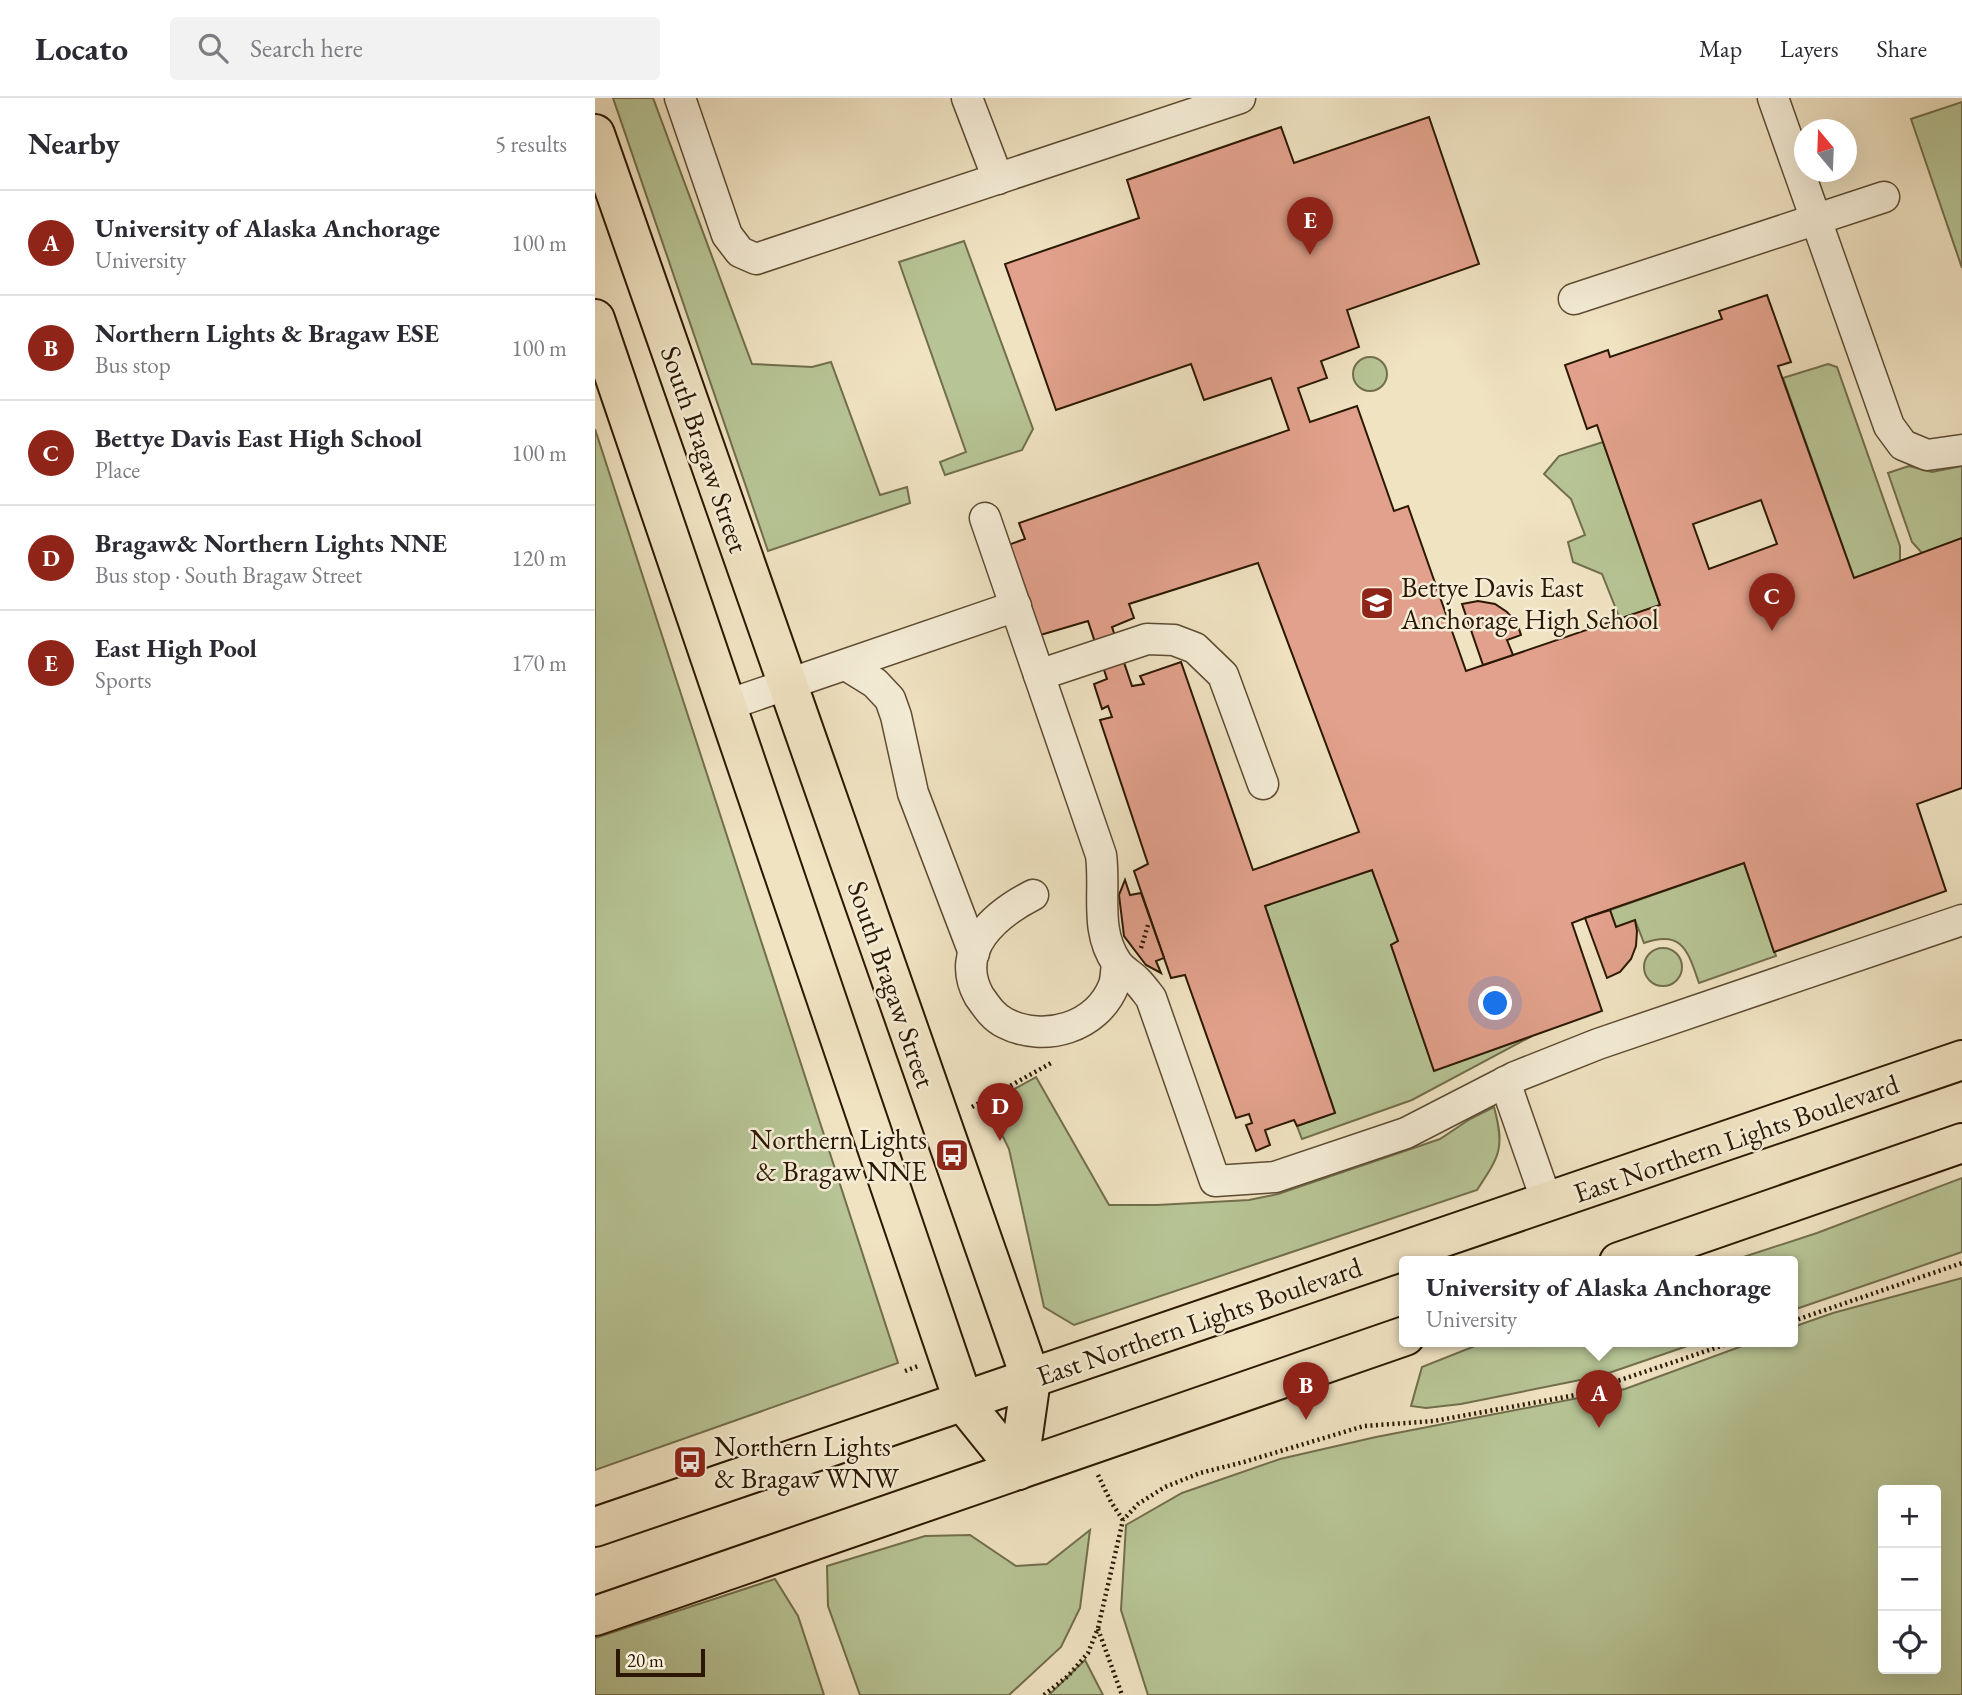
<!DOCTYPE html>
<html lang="en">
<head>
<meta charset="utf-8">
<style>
	:root { --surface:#fff; --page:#f2f2f3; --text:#2b2b33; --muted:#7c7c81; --line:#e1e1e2; --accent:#8f2418 }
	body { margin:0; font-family:"EB Garamond",serif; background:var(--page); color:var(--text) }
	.controls { position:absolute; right:21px; bottom:21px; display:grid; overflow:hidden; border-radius:7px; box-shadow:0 7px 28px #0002 }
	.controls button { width:63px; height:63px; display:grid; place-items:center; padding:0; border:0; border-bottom:2px solid var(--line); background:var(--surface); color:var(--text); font:35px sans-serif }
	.compass { position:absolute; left:1199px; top:21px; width:63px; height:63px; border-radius:50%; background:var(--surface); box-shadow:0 7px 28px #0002; rotate:341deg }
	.scale { position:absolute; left:21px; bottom:18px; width:89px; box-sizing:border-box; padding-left:7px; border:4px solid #2c1802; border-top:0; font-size:19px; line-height:24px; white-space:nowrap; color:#2c1802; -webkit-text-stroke:5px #f5edd7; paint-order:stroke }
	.you { position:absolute; left:901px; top:906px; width:24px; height:24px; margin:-18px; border:5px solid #fff; border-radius:50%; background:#1a73e8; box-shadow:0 0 0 10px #1a73e833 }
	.badge { display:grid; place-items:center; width:46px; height:46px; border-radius:50%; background:var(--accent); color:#fff; font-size:23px; font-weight:700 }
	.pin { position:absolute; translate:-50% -58px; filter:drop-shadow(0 2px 4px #0008) }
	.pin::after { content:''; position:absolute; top:37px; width:24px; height:21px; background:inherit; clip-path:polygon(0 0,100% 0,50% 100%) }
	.popup { position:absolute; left:804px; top:1158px; width:399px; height:91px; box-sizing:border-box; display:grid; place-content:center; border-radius:7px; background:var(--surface); filter:drop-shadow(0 2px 5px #0005); font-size:23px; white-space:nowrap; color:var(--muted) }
	.popup b { font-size:26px; color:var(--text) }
	.popup::after { content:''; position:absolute; left:50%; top:100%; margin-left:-14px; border:14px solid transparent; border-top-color:var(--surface) }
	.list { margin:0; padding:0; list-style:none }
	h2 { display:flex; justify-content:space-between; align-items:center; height:91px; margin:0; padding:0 28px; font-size:30px }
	h2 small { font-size:23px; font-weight:400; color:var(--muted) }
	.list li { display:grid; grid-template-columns:46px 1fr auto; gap:21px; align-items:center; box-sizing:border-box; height:105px; padding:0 28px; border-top:2px solid var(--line) }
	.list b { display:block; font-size:26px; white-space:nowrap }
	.list p { margin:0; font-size:23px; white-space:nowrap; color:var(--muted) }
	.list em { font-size:23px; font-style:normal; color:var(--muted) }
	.icon { flex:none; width:38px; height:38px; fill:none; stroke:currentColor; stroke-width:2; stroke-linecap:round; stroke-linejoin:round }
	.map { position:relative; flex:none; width:1367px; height:1597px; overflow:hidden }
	header { display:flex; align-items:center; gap:42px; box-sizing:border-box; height:98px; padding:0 35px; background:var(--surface); border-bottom:2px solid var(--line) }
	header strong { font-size:33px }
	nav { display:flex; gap:38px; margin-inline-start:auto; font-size:24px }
	.search { width:490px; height:63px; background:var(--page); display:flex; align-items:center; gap:18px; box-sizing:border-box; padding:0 24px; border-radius:7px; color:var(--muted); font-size:26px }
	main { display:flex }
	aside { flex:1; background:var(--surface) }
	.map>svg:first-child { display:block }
	.green { fill:#b7c495; stroke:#726e4c; stroke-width:2; fill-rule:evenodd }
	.building { fill:#e2a18c; stroke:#2c1802; stroke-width:2; fill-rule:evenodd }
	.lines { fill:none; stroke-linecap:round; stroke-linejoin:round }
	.minor-casing { stroke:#5d4b32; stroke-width:33 }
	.major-casing { stroke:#2c1802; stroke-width:42 }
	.path { stroke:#2c1802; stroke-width:4.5; stroke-dasharray:2 3.5; stroke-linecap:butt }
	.minor { stroke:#f5edd7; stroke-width:30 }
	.major { stroke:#f0e3c2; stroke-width:38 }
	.labels { text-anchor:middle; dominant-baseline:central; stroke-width:5; stroke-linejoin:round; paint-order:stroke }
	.street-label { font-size:28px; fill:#2c1802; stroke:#f5edd7 }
	.poi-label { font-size:28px; fill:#2c1802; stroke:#f5edd7; text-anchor:start }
</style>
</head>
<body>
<header>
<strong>Locato</strong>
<div class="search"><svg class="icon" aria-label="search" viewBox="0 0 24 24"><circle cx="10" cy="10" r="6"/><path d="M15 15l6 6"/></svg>Search here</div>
<nav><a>Map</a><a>Layers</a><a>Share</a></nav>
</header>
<main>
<aside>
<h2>Nearby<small>5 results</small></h2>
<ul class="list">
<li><span class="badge">A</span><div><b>University of Alaska Anchorage</b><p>University</p></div><em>100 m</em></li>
<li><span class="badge">B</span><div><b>Northern Lights &amp; Bragaw ESE</b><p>Bus stop</p></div><em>100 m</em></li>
<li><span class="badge">C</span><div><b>Bettye Davis East High School</b><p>Place</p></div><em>100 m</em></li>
<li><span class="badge">D</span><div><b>Bragaw&amp; Northern Lights NNE</b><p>Bus stop · South Bragaw Street</p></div><em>120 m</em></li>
<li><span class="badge">E</span><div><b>East High Pool</b><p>Sports</p></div><em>170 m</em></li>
</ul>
</aside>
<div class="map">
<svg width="1367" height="1597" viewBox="0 0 1367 1597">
	<rect width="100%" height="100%" fill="#f0e3c2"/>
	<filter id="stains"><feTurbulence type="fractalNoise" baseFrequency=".00286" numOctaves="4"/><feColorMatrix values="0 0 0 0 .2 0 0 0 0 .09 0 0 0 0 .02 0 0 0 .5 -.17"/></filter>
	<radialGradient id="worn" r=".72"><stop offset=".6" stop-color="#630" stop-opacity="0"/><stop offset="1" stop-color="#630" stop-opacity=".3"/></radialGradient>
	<g class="green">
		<path d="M18 0H58L157 266 217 269 236 264 285 397 312 389 315 405 173 453Z"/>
		<path d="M1367 4V170L1316 21Z"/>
		<path d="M369 143 438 331 427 352 350 377 345 364 371 354 304 164Z"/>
		<circle cx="775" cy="276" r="17"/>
		<path d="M1233 266 1242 269 1305 448V464L1259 480 1188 280Z"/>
		<path d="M0 331 303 1265 0 1372Z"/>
		<path d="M1008 344 1065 507 1025 521 1007 476 978 464 973 444 990 437 976 401 949 376 964 358Z"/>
		<path d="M1314 368 1337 374 1367 368V440L1327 455 1317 444 1293 375Z"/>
		<path d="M1149 765 1181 858 1104 885C1093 854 1088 831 1049 845L1040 822 1021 829 1015 812Z"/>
		<path d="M777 772 803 843 796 847 838 969 937 938 817 1002 707 1041 702 1028 740 1015 670 808Z"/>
		<circle cx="1068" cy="869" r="19"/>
		<path d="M441 979 514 1107H562L654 1102 683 1096 845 1041 875 1021 899 1009C910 1050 905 1057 882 1092L479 1227 449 1209 414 1051 392 1006Z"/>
		<path d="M1367 1080V1154L1198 1212V1164H1133L1222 1135Z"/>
		<path d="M1367 1180V1597H553L526 1512 531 1427 587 1395 685 1361 781 1339 1030 1291 1158 1244H1198V1229L1238 1215ZM1341 1392V1571H1288V1392Z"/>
		<path d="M890 1244H1104L1005 1278 866 1306 831 1310 816 1308 827 1269Z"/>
		<path d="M495 1432 485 1510 466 1549 414 1597H265L233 1508 232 1468 330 1438 375 1437 421 1468 452 1466Z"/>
		<path d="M180 1481 203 1518 229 1597H0V1540Z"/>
		<path d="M490 1562 508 1597H454Z"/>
	</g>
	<g class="building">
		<path d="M834 19 884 166 752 212 764 249 726 263 732 280 703 290 715 324 762 308 799 413 813 408 871 573 1065 507 1002 327 992 331 970 267 1013 252 1015 259 1127 221 1124 213 1172 197 1196 264 1183 268 1259 480 1367 440V690L1322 706 1351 793 1179 854 1149 765 990 820 977 825 1007 913 839 973 796 847 803 843 777 772 670 808 740 1015 702 1028 699 1022 670 1032 675 1047 661 1053 651 1027 657 1025 654 1016 641 1020 590 877 576 880 539 773 553 766 505 622 517 619 513 608 507 611 499 586 512 581 493 523 442 538 410 448 430 441 424 425 694 332 676 280 609 302 596 266 461 312 410 166 544 120 532 82 686 29 699 65ZM1166 402 1182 446 1114 471 1098 426ZM663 465 764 734 658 772 586 564 545 578 549 586 537 588 517 529 539 520 534 506Z"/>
		<path d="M883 503 900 506 912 514 922 525 926 537 912 542 918 557 888 567 867 506Z"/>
		<path d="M530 782 535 797 546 795 569 860 561 863 566 875 551 867 529 838 524 797Z"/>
		<path d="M1015 812 1021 829 1040 822 1042 833 1041 848 1036 861 1025 874 1012 880 990 820Z"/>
	</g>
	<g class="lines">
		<g class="minor-casing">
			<g id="minor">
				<path d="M85 0 132 137 145 154 161 161 645 0"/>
				<path d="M372 0 403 81"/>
				<path d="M1178 0 1294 328 1308 347 1332 357 1367 352"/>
				<path d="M979 201 1289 99"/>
				<path d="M390 420 506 757C511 794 499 832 522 865 527 872 536 877 542 883 547 888 552 895 556 900L620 1083 680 1079 811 1035 920 979 1003 946 1367 822"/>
				<path d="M251 567 280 585 295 601 301 618 318 695 379 855"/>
				<path d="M444 577 552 541 579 542 600 550 628 577 668 686"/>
				<path d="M132 607 421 508"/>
				<path d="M438 797C401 816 358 851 384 898 391 908 398 919 410 925 449 945 502 930 519 887 521 881 521 872 522 866"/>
				<path d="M910 984 952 1104"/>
			</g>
		</g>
		<g class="major-casing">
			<g id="major">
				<path d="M0 36 436 1281 423 1372"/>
				<path d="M0 221 369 1305 423 1372"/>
				<path d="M1024 1164 1367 1045"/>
				<path d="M0 1429 1367 962"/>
				<path d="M0 1518 810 1238"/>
			</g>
		</g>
		<g class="path">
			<path d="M546 850 553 827"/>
			<path d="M377 1009 458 964"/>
			<path d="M1198 1223 1367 1165"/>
			<path d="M310 1273 323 1268"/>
			<path d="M503 1377 516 1404 528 1422"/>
			<path d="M503 1531 527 1597"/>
			<path d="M449 1597 473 1578 493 1555 503 1530 528 1422 543 1406 570 1389 605 1375 649 1364 769 1328 839 1323 981 1297 1138 1244"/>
		</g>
		<use href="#minor" class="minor"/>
		<use href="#major" class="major"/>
	</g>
	<defs>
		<g id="school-square" transform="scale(1.75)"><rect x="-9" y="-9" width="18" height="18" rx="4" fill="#8f2418" stroke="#f5edd7"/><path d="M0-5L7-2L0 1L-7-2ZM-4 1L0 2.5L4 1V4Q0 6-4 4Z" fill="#fff"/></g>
		<g id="bus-square" transform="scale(1.75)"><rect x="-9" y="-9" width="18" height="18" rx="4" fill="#8f2418" stroke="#f5edd7"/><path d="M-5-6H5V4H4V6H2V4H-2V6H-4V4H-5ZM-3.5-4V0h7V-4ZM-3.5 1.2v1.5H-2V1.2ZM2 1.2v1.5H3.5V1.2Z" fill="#fff"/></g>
	</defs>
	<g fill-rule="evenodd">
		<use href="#school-square" x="782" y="505"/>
		<use href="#bus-square" x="357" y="1057"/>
		<use href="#bus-square" x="95" y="1364"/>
	</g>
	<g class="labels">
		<g class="street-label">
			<text transform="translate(110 351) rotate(71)">South Bragaw Street</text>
			<text transform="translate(297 886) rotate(71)">South Bragaw Street</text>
			<text transform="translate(1141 1040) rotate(-19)">East Northern Lights Boulevard</text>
			<text transform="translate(604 1223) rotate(-19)">East Northern Lights Boulevard</text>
		</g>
		<g class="poi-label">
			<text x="806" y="489">Bettye Davis East<tspan x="806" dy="32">Anchorage High School</tspan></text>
			<text x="332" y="1041" text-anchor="end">Northern Lights<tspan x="332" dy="32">&amp; Bragaw NNE</tspan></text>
			<text x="119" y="1348">Northern Lights<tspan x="119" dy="32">&amp; Bragaw WNW</tspan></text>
		</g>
	</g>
	<rect width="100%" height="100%" filter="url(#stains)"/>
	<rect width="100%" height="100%" fill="url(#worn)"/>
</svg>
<div class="controls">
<button>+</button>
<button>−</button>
<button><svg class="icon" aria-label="locate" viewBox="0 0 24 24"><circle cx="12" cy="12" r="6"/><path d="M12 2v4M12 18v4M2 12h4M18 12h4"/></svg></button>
</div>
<svg class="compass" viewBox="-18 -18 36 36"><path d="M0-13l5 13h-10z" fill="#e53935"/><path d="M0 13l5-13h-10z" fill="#7c7c81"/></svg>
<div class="scale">20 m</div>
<div class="you"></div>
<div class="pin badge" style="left:1004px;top:1330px">A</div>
<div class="popup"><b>University of Alaska Anchorage</b>University</div>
<div class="pin badge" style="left:711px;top:1322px">B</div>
<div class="pin badge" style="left:1177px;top:533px">C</div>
<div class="pin badge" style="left:405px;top:1043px">D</div>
<div class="pin badge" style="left:715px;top:157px">E</div>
</div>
</main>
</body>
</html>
